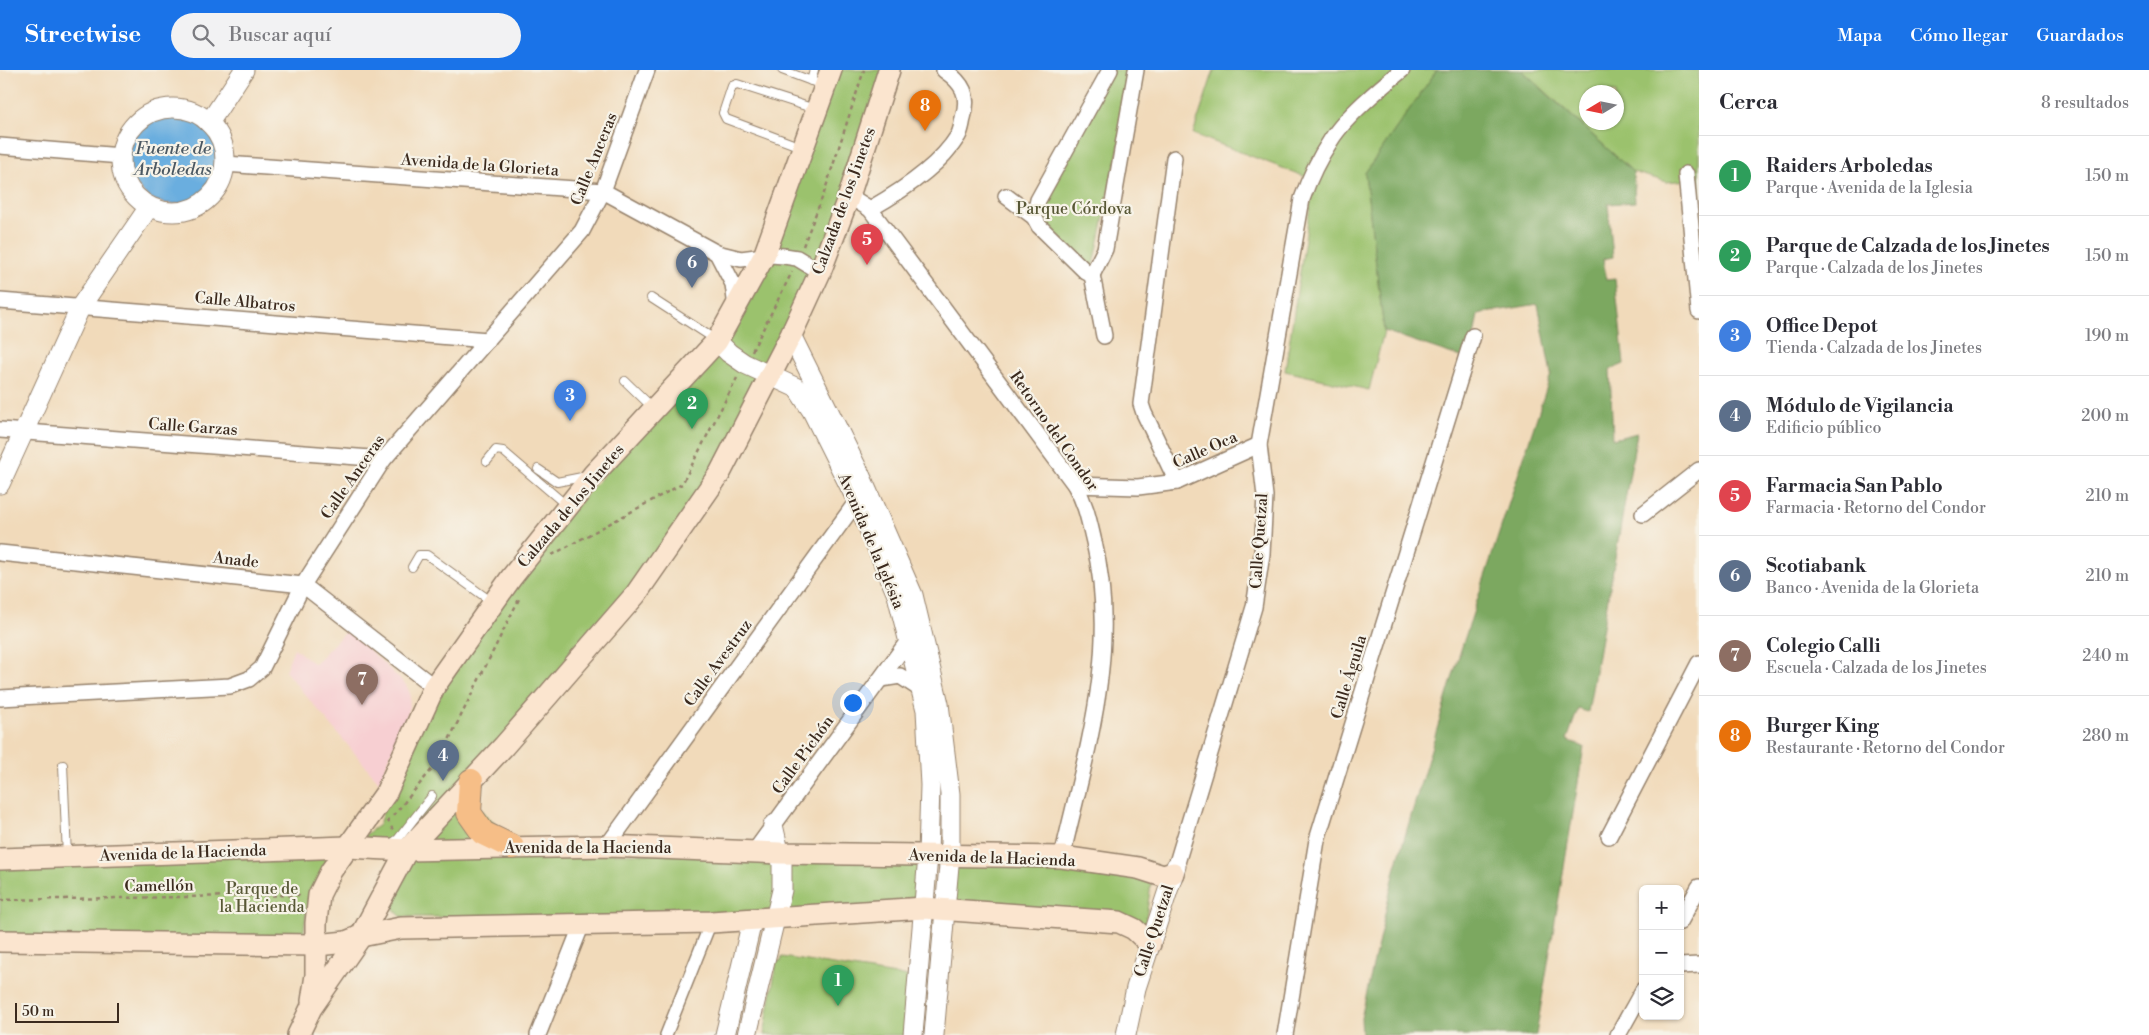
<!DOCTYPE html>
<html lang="es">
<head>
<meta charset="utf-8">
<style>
	:root { --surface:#fff; --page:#f2f2f3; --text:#2b2b33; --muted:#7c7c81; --line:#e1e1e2; --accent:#1a73e8 }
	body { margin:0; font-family:"Libre Bodoni",serif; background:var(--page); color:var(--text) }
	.controls { position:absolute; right:15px; bottom:15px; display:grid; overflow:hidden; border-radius:8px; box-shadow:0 1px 4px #0004 }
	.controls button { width:45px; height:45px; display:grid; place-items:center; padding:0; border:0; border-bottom:1px solid var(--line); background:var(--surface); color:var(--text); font:25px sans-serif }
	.compass { position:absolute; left:1579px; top:15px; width:45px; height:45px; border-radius:50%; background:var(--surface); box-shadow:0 1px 4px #0004; rotate:260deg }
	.scale { position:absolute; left:15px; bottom:12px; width:104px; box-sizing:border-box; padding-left:5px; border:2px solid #3b2a1e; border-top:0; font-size:14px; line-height:18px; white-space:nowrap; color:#3b2a1e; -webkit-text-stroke:4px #f7f3e8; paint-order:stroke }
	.you { position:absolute; left:852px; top:632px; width:18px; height:18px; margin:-12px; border:4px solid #fff; border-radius:50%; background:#1a73e8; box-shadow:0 0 0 8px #1a73e833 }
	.badge { display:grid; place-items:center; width:32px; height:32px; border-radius:50%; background:var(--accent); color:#fff; font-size:16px; font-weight:700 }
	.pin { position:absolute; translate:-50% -41px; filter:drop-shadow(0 1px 2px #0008) }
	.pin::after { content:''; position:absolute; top:26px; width:18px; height:15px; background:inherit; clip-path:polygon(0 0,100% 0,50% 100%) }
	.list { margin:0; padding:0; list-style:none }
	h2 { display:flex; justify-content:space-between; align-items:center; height:65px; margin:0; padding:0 20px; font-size:21px }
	h2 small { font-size:16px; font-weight:400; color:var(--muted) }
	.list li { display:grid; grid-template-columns:32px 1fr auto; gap:15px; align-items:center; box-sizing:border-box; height:80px; padding:0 20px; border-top:1px solid var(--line) }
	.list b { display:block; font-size:19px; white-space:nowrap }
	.list p { margin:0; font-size:16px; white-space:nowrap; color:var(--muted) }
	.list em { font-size:16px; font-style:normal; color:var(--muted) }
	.icon { flex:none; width:28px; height:28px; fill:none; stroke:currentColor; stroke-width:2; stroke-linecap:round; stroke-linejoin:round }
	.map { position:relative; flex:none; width:1699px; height:965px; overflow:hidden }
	header { display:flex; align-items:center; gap:30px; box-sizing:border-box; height:70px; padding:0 25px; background:var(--accent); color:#fff }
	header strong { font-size:24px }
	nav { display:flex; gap:28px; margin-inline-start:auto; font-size:18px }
	.search { width:350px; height:45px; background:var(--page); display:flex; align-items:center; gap:12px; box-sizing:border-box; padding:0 18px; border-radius:28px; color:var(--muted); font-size:19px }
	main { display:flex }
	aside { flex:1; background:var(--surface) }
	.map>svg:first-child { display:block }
	.built { fill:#f7cfd2 }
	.green { fill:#9bc26d; stroke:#6b7646; fill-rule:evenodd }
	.forest { fill:#7ca860; stroke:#5c693f }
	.water { fill:#6aaedf; stroke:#526c7e }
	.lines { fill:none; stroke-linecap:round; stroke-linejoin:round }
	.service-casing { stroke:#96826c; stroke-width:10 }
	.pedestrian-casing { stroke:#96826c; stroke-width:14 }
	.minor-casing { stroke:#96826c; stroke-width:18 }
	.tertiary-casing { stroke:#96826c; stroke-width:21 }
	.secondary-casing { stroke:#96826c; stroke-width:24 }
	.primary-casing { stroke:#96826c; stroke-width:26 }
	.path { stroke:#96826c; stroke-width:2.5; stroke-dasharray:4 4; stroke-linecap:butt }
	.service { stroke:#fff; stroke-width:8 }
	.pedestrian { stroke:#fff; stroke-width:11 }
	.minor { stroke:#fff; stroke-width:15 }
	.tertiary { stroke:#fff; stroke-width:19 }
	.secondary { stroke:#fbe5cf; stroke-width:21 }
	.primary { stroke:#f6be87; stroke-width:24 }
	.labels { text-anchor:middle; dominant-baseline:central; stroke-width:4.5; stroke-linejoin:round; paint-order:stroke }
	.street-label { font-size:16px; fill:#3b2a1e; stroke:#f7f3e8 }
	.park-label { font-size:16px; fill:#585836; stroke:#f7f3e8 }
	.water-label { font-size:18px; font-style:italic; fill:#4b5862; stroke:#f7f3e8 }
</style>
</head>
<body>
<header>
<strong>Streetwise</strong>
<div class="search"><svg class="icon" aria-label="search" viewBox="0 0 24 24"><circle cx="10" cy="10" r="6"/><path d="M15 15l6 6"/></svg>Buscar aquí</div>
<nav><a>Mapa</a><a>Cómo llegar</a><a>Guardados</a></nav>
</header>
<main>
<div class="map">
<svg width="1699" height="965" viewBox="0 0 1699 965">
	<rect width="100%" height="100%" fill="#f7f3e8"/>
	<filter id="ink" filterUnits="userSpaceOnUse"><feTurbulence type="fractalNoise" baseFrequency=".02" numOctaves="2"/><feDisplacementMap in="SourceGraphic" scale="10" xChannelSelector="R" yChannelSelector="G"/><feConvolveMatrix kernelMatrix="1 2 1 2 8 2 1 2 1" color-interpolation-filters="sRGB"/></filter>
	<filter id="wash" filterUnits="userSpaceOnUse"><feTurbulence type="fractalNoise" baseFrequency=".0096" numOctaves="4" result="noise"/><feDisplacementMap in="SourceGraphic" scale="20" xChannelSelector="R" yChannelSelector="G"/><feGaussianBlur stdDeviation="1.12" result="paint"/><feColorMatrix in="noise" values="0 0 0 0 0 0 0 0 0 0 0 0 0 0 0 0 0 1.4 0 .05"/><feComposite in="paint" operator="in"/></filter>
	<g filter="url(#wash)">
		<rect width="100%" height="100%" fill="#f1daba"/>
		<path class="built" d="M348 559 406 615 410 623 409 641 379 712 285 601 294 578 314 594Z"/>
		<g class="green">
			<path d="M833 0H887L847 125 720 402 483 710 476 734 514 774 407 779 348 777 379 755 388 724 436 618 512 510 720 272Z"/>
			<path d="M1111 0H1135L1092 204 1039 154 1040 130Z"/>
			<path d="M1214 0H1437L1365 103 1384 261 1369 320 1285 301 1314 110 1193 64Z"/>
			<path d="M1522 0H1699V133H1697L1698 109 1667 112 1633 102ZM1586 22H1616V52H1586Z"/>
			<path d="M341 778 309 824 302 874 0 870V790Z"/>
			<path d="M408 782 778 785 774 847H402L393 839 395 816Z"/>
			<path d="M783 786 926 788 922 837 777 848Z"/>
			<path d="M952 787 1061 789 1147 807 1151 813 1144 862 950 836Z"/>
			<path d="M782 887 909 907 905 965H764L777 891 781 892Z"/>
		</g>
		<path class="forest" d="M1437 0H1521L1633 102 1635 132 1608 134 1613 187 1603 189 1606 210 1615 209 1624 294 1610 300 1613 369 1637 363 1588 642 1578 639 1567 670 1584 677 1536 965H1362L1361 948 1396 796 1458 589 1551 304 1538 234 1478 244 1470 290 1384 261 1365 103Z"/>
		<circle class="water" cx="173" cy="89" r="45"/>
	</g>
	<g filter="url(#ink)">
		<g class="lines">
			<g class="service-casing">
				<g id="service">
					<path d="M782 0 825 16"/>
					<path d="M811 11 814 0"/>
					<path d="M801 77 726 49 723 43 732 16 737 14 815 39"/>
					<path d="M651 228 716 270"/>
					<path d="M625 311 653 338"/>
					<path d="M487 391 496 380 503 381 566 435"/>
					<path d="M538 399 557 412 587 406"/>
					<path d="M412 497 419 485H427L492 532"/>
					<path d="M63 695 67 786"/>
					<path d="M391 774 398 769 432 726"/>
				</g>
			</g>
			<g class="pedestrian-casing">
				<path id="pedestrian" d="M666 965 711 852"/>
			</g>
			<g class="minor-casing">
				<g id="minor">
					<path d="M0 76 121 86"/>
					<path d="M1174 88 1141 334 1144 343 1177 412"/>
					<path d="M225 94 603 121 717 183 741 189 771 185 784 186 797 188 820 202"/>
					<path d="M1686 104 1699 241"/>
					<path d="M849 126 870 139 1075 415C1086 434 1089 451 1094 472 1120 581 1086 682 1062 787"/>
					<path d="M1006 126 1034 147 1039 156 1086 202 1092 205"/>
					<path d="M870 139C900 122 939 97 958 66 961 61 962 54 963 48 970 25 963 13 944 0"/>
					<path d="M1034 147 1038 130 1110 0"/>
					<path d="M717 183 733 214 736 237"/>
					<path d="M1092 205 1105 179 1136 0"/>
					<path d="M1092 205 1104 266"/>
					<path d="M0 231 488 270"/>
					<path d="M0 360 384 389"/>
					<path d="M1075 415 1138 417 1177 412 1259 375"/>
					<path d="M1643 444 1699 400"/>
					<path d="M0 483 303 515 434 617"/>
					<path d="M881 609 900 606 920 619"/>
					<path d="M0 628 230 616 249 609 262 598 303 515 384 389 582 161 603 121 647 0"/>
					<path d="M1609 766 1699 593"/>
					<path d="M607 776 857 431"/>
					<path d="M754 782 908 571"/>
					<path d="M1176 796 1254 537 1262 484 1265 426 1259 375 1302 129C1309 109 1319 88 1331 70 1346 46 1380 18 1402 0"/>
					<path d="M1680 852 1699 817"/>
					<path d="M1680 896 1699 895"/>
					<path d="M538 965 582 854"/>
					<path d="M1285 965 1317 770 1473 266"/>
					<path d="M1618 965 1643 920"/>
				</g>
			</g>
			<g class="tertiary-casing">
				<g id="tertiary">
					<circle cx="173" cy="90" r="52"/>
					<path d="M209 53 244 0"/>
					<path d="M791 265 859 402 913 525 939 634 950 724V784L934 965"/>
					<path d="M717 271 729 283 745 294 797 318 812 341 857 431 897 525 926 640 930 715 928 786 913 965"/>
					<path d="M0 414 81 236 149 137"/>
					<path d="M725 965 752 851"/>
					<path d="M747 965 782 820V794L773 755"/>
					<path d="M1126 965 1136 918 1176 796"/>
				</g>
			</g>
			<g class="secondary-casing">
				<g id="secondary">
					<path d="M0 789 347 777 407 780 607 776 780 783 1062 787 1138 798 1163 806 1173 803"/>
					<path d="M0 871 317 875 346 872 361 866 401 858 711 852 924 838 1119 852 1134 859 1150 874"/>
					<path d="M312 931 316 905V853L319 825 331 801 386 723 434 617 511 508 593 405 717 271 764 186 831 0"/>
					<path d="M298 965 311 938 361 866 407 780 504 676 636 524 720 403 791 265 820 202 849 126 889 0"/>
				</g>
			</g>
			<g class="primary-casing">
				<path id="primary" d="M471 711 469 743 483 763 512 777"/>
			</g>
			<g class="path">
				<path d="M803 176 824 123 864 0"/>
				<path d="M752 281 792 202"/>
				<path d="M552 485 682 414 737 308"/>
				<path d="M393 746 438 692 519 529"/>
				<path d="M389 750 388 751 393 760"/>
				<path d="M0 830 301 825"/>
			</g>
			<use href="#service" class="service"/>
			<use href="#pedestrian" class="pedestrian"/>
			<use href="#minor" class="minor"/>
			<use href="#tertiary" class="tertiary"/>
			<use href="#secondary" class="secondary"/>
			<use href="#primary" class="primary"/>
		</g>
	</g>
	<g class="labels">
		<g class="street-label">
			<text transform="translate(594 89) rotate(-68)">Calle Anceras</text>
			<text transform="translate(480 95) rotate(4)">Avenida de la Glorieta</text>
			<text transform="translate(844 131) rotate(-70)">Calzada de los Jinetes</text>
			<text transform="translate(245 232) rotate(5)">Calle Albatros</text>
			<text transform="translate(193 357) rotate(4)">Calle Garzas</text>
			<text transform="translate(1054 361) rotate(55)">Retorno del Condor</text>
			<text transform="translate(1205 380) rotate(-24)">Calle Oca</text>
			<text transform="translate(353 407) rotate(-55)">Calle Anceras</text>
			<text transform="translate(571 436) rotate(-50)">Calzada de los Jinetes</text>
			<text transform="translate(871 471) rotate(67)">Avenida de la Iglésia</text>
			<text transform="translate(1259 471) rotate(-86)">Calle Quetzal</text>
			<text transform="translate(236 490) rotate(6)">Anade</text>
			<text transform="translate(718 593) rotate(-54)">Calle Avestruz</text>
			<text transform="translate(1349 607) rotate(-73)">Calle Águila</text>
			<text transform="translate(803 685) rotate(-54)">Calle Pichón</text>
			<text x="588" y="778">Avenida de la Hacienda</text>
			<text transform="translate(183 783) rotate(-2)">Avenida de la Hacienda</text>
			<text transform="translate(992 788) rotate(2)">Avenida de la Hacienda</text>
			<text transform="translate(159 816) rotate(-1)">Camellón</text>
			<text transform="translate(1154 861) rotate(-72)">Calle Quetzal</text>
		</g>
		<g class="park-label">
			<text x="1074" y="139">Parque Córdova</text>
			<text x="262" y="819">Parque de<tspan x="262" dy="18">la Hacienda</tspan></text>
		</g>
		<g class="water-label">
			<text x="173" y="78">Fuente de<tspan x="173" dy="21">Arboledas</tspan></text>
		</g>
	</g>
</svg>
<div class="controls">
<button>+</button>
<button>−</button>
<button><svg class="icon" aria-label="layers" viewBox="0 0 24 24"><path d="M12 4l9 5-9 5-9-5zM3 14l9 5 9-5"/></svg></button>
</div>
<svg class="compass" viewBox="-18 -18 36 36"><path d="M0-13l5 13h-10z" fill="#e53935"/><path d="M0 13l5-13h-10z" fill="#7c7c81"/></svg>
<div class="scale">50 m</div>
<div class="you"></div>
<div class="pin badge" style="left:838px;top:936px;background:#2e9e5b">1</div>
<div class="pin badge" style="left:692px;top:359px;background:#2e9e5b">2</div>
<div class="pin badge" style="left:570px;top:351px;background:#3f7fe0">3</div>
<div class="pin badge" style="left:443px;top:711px;background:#5c6f8a">4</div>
<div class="pin badge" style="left:867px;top:195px;background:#e0444e">5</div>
<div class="pin badge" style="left:692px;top:218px;background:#5c6f8a">6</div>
<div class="pin badge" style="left:362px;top:635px;background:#8d6e63">7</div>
<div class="pin badge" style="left:925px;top:61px;background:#e8710a">8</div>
</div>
<aside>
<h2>Cerca<small>8 resultados</small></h2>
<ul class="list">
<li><span class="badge" style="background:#2e9e5b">1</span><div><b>Raiders Arboledas</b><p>Parque · Avenida de la Iglesia</p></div><em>150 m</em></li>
<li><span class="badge" style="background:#2e9e5b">2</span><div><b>Parque de Calzada de los Jinetes</b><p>Parque · Calzada de los Jinetes</p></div><em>150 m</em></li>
<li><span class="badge" style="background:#3f7fe0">3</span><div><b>Office Depot</b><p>Tienda · Calzada de los Jinetes</p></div><em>190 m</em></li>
<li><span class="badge" style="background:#5c6f8a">4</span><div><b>Módulo de Vigilancia</b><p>Edificio público</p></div><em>200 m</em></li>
<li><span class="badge" style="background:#e0444e">5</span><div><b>Farmacia San Pablo</b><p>Farmacia · Retorno del Condor</p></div><em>210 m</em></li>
<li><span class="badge" style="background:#5c6f8a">6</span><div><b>Scotiabank</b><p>Banco · Avenida de la Glorieta</p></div><em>210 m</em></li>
<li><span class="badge" style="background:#8d6e63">7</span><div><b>Colegio Calli</b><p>Escuela · Calzada de los Jinetes</p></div><em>240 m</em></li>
<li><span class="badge" style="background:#e8710a">8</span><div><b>Burger King</b><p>Restaurante · Retorno del Condor</p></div><em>280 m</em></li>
</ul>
</aside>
</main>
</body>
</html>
